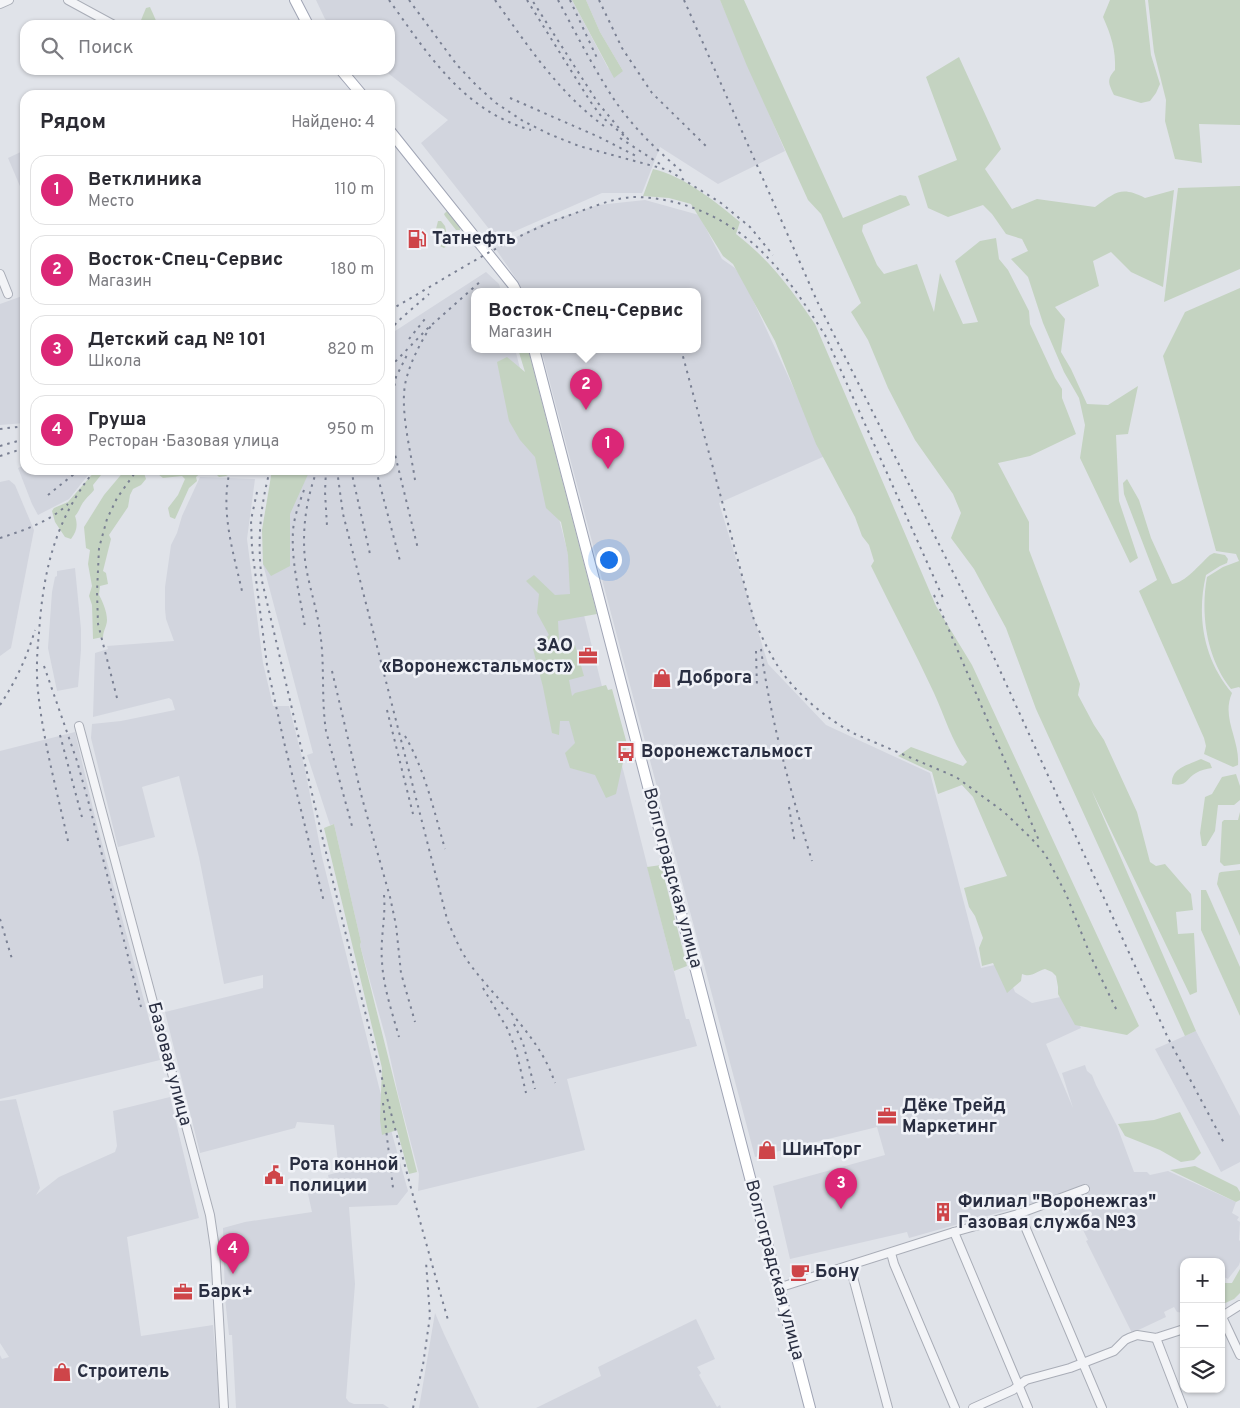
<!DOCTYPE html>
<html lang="ru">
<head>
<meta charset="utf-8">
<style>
	:root { --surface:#fff; --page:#f7f7f7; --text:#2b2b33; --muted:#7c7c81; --line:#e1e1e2; --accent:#db2777 }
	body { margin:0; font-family:Overpass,sans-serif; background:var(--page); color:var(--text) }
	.controls { position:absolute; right:15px; bottom:15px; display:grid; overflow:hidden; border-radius:10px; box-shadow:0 1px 4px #0004 }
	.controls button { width:45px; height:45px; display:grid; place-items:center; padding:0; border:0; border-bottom:1px solid var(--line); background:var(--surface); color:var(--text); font:25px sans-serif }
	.you { position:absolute; left:608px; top:559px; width:18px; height:18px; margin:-12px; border:4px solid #fff; border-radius:50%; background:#1a73e8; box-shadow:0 0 0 8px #1a73e833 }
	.badge { display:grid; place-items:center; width:32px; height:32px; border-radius:50%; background:var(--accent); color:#fff; font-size:16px; font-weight:700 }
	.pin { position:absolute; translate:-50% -41px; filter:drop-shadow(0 1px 2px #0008) }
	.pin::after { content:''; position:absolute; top:26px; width:18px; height:15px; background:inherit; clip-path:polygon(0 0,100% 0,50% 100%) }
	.popup { position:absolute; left:471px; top:288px; width:230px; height:65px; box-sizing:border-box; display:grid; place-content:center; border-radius:10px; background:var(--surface); filter:drop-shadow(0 1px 4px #0005); font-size:16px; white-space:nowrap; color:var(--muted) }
	.popup b { font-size:19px; color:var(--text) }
	.popup::after { content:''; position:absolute; left:50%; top:100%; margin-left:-10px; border:10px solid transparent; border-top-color:var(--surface) }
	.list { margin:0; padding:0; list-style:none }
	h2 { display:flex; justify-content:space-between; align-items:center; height:65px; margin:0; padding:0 20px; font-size:21px }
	h2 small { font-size:16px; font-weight:400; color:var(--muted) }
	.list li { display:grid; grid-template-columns:32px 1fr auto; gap:15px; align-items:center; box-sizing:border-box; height:70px; margin:0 10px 10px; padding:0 10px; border:1px solid var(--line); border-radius:15px }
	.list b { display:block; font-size:19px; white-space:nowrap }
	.list p { margin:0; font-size:16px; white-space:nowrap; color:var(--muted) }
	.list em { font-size:16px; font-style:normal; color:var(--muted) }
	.icon { flex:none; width:28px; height:28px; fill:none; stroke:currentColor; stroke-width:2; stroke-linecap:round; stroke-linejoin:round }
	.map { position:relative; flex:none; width:1240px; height:1408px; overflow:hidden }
	.search { position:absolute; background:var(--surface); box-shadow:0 1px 4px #0004; left:20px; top:20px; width:375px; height:55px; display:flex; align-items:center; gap:12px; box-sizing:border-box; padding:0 18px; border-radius:15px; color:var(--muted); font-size:19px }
	.panel { position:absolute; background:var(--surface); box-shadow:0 1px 4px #0004; left:20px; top:90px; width:375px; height:385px; border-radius:15px }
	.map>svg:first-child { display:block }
	.built { fill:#d2d5de }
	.green { fill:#c4d3c1 }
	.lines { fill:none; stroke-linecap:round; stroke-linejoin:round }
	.minor-casing { stroke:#a9adb7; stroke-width:10 }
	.major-casing { stroke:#a0a5b5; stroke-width:12 }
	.minor { stroke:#f3f4f7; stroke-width:8 }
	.major { stroke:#fff; stroke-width:10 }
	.rail { stroke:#7a8093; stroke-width:2; stroke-dasharray:2.5 5; stroke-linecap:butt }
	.labels { text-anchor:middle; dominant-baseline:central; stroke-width:5; stroke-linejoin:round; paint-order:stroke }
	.poi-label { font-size:18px; font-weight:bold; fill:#292e41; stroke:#f0f2f7; text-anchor:start }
	.street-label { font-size:18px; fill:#292e41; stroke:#f0f2f7 }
</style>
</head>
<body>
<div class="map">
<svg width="1240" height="1408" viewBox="0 0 1240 1408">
	<rect width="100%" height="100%" fill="#e0e3e9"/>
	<g class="built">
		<path d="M316 0H572L608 68 623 71 600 32 586 0H720L785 151 718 184 660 147 642 193H602L497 239 421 143 448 120 384 70H390V25H332L325 19Z"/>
		<path d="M25 150V198L8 158Z"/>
		<path d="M645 200 699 215 722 259 735 268 745 283 825 456 719 503 768 664 826 725 930 773 981 968 1003 963 1015 992 1032 1003 1065 996 1081 1028 1046 1044 1073 1108 1062 1073 1085 1065 1087 1071 1092 1075 1096 1085 1117 1126 1134 1172H1147L1150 1175 1168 1171 1236 1202 1232 1213 1239 1217 1237 1220 1240 1222 1239 1240 1240 1241V1262L1239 1265 1228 1279 1224 1277 1221 1283V1262H1184V1313L1177 1312 1174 1307 1164 1312 1166 1317 1132 1333 1086 1241 1088 1240 1078 1220 1074 1222 1067 1206 1090 1196 1080 1200 1054 1197 909 1238 907 1232 790 1259 773 1186 885 1155 877 1127 755 1157 541 349H697V291H522L517 280 495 248 544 223 598 205Z"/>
		<path d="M486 272 499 284 501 291H475V349H515L586 623 686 1019H689L697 1046 567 1079 585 1150 418 1191 419 1174 398 1094 386 1039 360 945 361 942 334 824 330 825 307 755 313 753 263 564 268 511 287 470H390V332L392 333Z"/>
		<path d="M25 295V423L0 425V304Z"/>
		<path d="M25 465V470H92L69 499 38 515 32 504 18 468Z"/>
		<path d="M200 477 255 479 247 539 263 663 273 706H289L305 769 322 857 379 1087 408 1191 397 1205 349 1207 355 1284 346 1398 349 1402 354 1404H383L389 1408H236L232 1335H229L225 1298 223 1228 245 1222 312 1212 308 1194 331 1189 328 1175 339 1172 334 1125 297 1122 295 1128 200 1153 165 1012 263 988V975L224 984 199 857 179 776 142 787 155 837 118 847 91 738 92 724 121 721 175 710 172 700 169 698 93 717 95 653 108 649 107 646 174 641 166 619 165 609V587L171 545 177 533 182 516Z"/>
		<path d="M9 480 15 485 34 530 11 648 0 656V482Z"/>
		<path d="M75 568 81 629V650L78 687 57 691 48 648 52 592 55 577 57 576V571Z"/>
		<path d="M75 732 95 817 160 1060 0 1099V751Z"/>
		<path d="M1196 1031 1240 1116V1162L1221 1172 1155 1049Z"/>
		<path d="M170 1097 199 1218 127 1237 141 1336 213 1325 220 1408H0V1355L2 1359 9 1357 0 1343V1101L16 1099 40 1188 36 1195 59 1177 115 1152 117 1146 113 1111Z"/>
		<path d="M435 1313 444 1334 479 1408H419Z"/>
		<path d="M696 1319 715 1359 697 1367 701 1373 699 1375 717 1407 720 1405 721 1408H536L601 1376 598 1367Z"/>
	</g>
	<g class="green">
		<path d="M572 0H586L600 32 623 71 614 78Z"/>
		<path d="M720 0H744L843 218 900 195 906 196 910 205 863 225 862 231 877 265 884 274 917 264 934 312 940 273 963 324 978 322 955 261 980 241 996 238 999 259 1008 270 1029 311 1030 324 1055 378 1062 389V398L1076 434 1030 456 998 463 1029 522V550L1080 684 1078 695 1094 725 1104 740 1137 812 1150 862 1156 866 1165 864 1191 894 1193 910 1176 912 1178 934 1194 933 1197 992 1190 995 1091 789 1196 1031 1185 1036 1036 709 1006 628 974 569 951 538 961 513 953 494 915 440 888 388 868 340 851 312 861 303 821 214 808 200 747 66Z"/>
		<path d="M1110 0H1145L1151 55 1160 84 1156 93 1150 101 1141 103 1114 95C1109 84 1106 80 1115 70 1116 50 1111 35 1103 17Z"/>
		<path d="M1148 0H1240V125L1199 124 1202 163 1175 159 1165 121 1166 100 1154 52Z"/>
		<path d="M150 7 158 25H139L146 8Z"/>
		<path d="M959 57 1001 149 985 169 1012 209 1037 199 1095 207C1116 192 1121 186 1145 198L1174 190 1163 287 1131 272 1111 252 1093 261 1099 286 1055 307 1065 319 1061 352 1071 369 1087 404 1108 405 1138 386 1128 434 1116 435 1119 501 1138 558 1130 563 1080 458 1085 425 1079 398 1064 372 1043 323 1028 277 1011 259 1028 251 1022 239 1006 234 992 214 983 205 948 217 928 208 918 176 957 160 926 77Z"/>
		<path d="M653 169C684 176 716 202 740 222L736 234C771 261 790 288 815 324L936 606 972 665 1139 1026 1127 1035 1075 1025 1058 994V987L1056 976 1052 972 1045 969C1036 971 1032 978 1022 974L1021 981 1007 993 993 963 982 966 979 948 983 938 975 916 969 907 964 888 1007 876 973 797 962 785 938 794 932 772 898 756 911 747 963 766 967 762C951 740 945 717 934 693 914 650 892 609 871 566L874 561 869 545 862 536 855 517 816 444 775 341 733 264 723 256 691 204 669 198 643 196Z"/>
		<path d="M1240 186V269L1164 302 1178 188Z"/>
		<path d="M447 211 460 226V230H456L445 216 444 214Z"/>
		<path d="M438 221H441L445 226 449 244 444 248 438 245 436 229Z"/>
		<path d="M1240 288V688L1239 687 1231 689C1207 659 1200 615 1207 577L1223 567 1239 561 1236 554 1216 551 1163 356 1185 312Z"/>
		<path d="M518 349H528L597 614 558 621 559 641 569 646 575 645 584 676 569 680 572 696 575 693 606 685 608 690 612 689 627 744 616 794 606 798 595 775 570 768 565 753 575 743 569 721H560L559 735 552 733 543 687 533 649 549 635 537 613 539 594 526 581 534 575 555 595 570 594 568 555 561 522 546 508 535 457 520 440 509 421 497 362 507 357 525 372Z"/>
		<path d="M96 470H105L93 485 94 490C91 494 88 496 85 500 80 505 80 511 75 516 78 525 77 531 71 539L65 537 55 522 52 511 54 508 68 502Z"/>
		<path d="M125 470H238L226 476 219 477 215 473 203 471 196 477 197 481 189 488 175 519 170 517 168 508 178 495 185 479 182 476 163 478 154 471 147 470 144 473 146 479 141 485 133 489 130 495 128 507 109 535 111 539 103 571 106 573 108 584 100 586 99 595C103 602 107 612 107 620 107 626 103 631 103 637L93 639 92 605 89 596 92 586 88 564 90 550 86 548 84 527 104 495Z"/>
		<path d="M272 470H310L290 514V566L271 576 263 564 262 530Z"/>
		<path d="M1127 479 1139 500 1151 538 1172 584C1185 583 1200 564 1210 555L1214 553 1225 555 1228 559 1227 563 1220 566 1206 575C1196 617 1204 660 1232 693 1221 718 1240 739 1238 765L1233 767 1204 754 1206 746 1204 738 1139 591 1157 580 1124 494 1123 483Z"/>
		<path d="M1201 759 1210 763 1212 768C1206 769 1201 770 1196 773 1185 779 1188 787 1172 784 1171 768 1188 765 1201 759Z"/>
		<path d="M1236 774 1240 786V800L1234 805H1218L1215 831 1206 846H1202L1200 833 1205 797 1212 794 1222 777Z"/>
		<path d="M1240 812V864L1224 866 1220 862 1222 822 1224 820H1238Z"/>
		<path d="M334 824 361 942 360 945 417 1172 409 1174 397 1130 382 1135 380 1120 382 1068 324 828Z"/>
		<path d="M661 865 687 966 674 971 647 867Z"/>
		<path d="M1240 870V936L1217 884 1219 873 1221 872Z"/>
		<path d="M1201 890H1206L1240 967V1016L1201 930Z"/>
		<path d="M1180 1112 1201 1153 1194 1160 1181 1162 1160 1150 1125 1136 1118 1124 1154 1120Z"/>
		<path d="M1195 1166 1237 1187 1240 1192V1200L1236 1202 1170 1170Z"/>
		<path d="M1240 1269V1293L1234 1299 1221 1305V1293L1225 1283H1232Z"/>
	</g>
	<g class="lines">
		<g class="minor-casing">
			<g id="minor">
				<path d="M68 0 114 25"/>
				<path d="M0 4 9 0"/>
				<path d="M0 274 8 294"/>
				<path d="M79 726 210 1215 215 1249 224 1408"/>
				<path d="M1018 1214 1024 1224 1102 1408"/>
				<path d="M954 1232 1028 1408"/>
				<path d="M891 1253 894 1264 955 1408"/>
				<path d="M850 1266 888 1408"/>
				<path d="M778 1288 954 1232 1018 1214 1085 1189"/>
				<path d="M1221 1317 1240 1305"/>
				<path d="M1222 1317 1240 1355"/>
				<path d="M1156 1338 1183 1408"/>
				<path d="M973 1408 1013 1390 1026 1380 1070 1368 1114 1351 1125 1340 1129 1338 1137 1335 1156 1338 1184 1329"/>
			</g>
		</g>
		<g class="major-casing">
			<g id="major">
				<path d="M295 0 308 25"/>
				<path d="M341 70 362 95"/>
				<path d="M390 131 513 285 516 291"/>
				<path d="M534 349 810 1408"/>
			</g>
		</g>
		<use href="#minor" class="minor"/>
		<use href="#major" class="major"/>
		<g class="rail">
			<path d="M389 0C428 54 463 111 531 130"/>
			<path d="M409 0 457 65 477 86 496 103 523 121 549 134 579 146 668 170 721 203 750 227 773 255"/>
			<path d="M495 0C528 46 558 92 604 126"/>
			<path d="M527 0 590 101 601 116 628 139 598 103 532 0"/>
			<path d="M558 0C574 30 590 61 608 90 628 123 656 150 685 174"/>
			<path d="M570 0 597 58"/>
			<path d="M599 0 622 48 652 93 706 146"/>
			<path d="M684 0 817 301 976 618 1168 1038 1224 1143"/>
			<path d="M510 98 599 137 638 157"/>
			<path d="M620 138 660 164"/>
			<path d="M390 310C440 282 489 249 542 226 554 220 568 216 581 211 598 205 617 197 636 197 687 198 735 222 769 259 791 282 808 309 825 335L944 600"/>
			<path d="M390 331 397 322 429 294"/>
			<path d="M409 339 425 319"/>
			<path d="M681 349 754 620C762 637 770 655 781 671 800 697 827 719 855 734L956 777 1004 812 1031 838 1045 854 1066 894 1091 957 1118 1013"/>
			<path d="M390 367 427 329 481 281"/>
			<path d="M390 408 396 377 407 355"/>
			<path d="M0 429 25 426"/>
			<path d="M390 434 418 549"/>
			<path d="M0 446 25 439"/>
			<path d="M0 456 25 448"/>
			<path d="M230 470C220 511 233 551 242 591"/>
			<path d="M270 470C260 507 257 543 262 581 320 828 377 1076 448 1320"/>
			<path d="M317 470C306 500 302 529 305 560 308 584 317 608 320 632 325 664 321 698 326 731L352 826"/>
			<path d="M326 470 325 492 327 526"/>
			<path d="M337 470 343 514 447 919C454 936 461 953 472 967 501 1005 540 1037 555 1083"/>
			<path d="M351 470 370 554"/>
			<path d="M376 470 400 561"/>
			<path d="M415 480C411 452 399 408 406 380 411 360 421 342 432 324"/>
			<path d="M304 490C299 504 294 517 293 531 291 562 300 596 305 627"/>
			<path d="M257 492 251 520 252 548 267 665 284 742 324 902"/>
			<path d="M48 495 79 470"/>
			<path d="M0 538C25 530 49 522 68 504"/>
			<path d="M934 595 1040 843"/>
			<path d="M761 649C770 718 791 793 812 861"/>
			<path d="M756 651 757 688"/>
			<path d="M44 666 77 761 89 804 141 1007"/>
			<path d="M332 671 362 798 390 897 396 925 401 973 415 1022"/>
			<path d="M117 698 98 624 97 592 99 548 107 519 117 498 137 470"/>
			<path d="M0 705C16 681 27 657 35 630"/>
			<path d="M387 710 413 814"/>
			<path d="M60 735 83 821"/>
			<path d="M405 736C425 770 434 811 445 849"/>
			<path d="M789 807 795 844"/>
			<path d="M68 841C57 791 43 741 38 691 36 672 37 652 39 633 43 572 55 519 95 470"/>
			<path d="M384 895C386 917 380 939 382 961 383 986 392 1012 399 1037"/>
			<path d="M0 919 12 959"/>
			<path d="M483 988 507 1028 516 1050 526 1093"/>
			<path d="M514 1024 523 1043 535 1089"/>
			<path d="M383 1103 393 1188"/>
			<path d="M413 1408 423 1365 430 1316 426 1262"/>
		</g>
	</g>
	<defs>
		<g id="fuel-bare" transform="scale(1.5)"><path d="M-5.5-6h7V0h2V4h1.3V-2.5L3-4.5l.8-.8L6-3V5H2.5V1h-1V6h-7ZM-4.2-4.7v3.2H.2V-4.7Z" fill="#ce4549" stroke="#f0f2f7" stroke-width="2.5" paint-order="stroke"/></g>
		<g id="office-bare" transform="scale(1.5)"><path d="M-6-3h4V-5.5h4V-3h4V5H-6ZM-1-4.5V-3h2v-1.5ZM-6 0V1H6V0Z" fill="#ce4549" stroke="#f0f2f7" stroke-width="2.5" paint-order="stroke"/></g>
		<g id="shop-bare" transform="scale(1.5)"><path d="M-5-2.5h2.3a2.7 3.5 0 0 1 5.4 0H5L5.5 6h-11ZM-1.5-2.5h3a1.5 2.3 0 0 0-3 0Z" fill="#ce4549" stroke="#f0f2f7" stroke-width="2.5" paint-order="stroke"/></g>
		<g id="bus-bare" transform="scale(1.5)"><path d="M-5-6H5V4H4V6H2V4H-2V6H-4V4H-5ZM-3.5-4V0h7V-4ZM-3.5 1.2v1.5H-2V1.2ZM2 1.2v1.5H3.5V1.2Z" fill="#ce4549" stroke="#f0f2f7" stroke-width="2.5" paint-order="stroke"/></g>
		<g id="civic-bare" transform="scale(1.5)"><path d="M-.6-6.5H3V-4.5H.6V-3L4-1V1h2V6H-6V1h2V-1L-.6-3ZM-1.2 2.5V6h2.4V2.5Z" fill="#ce4549" stroke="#f0f2f7" stroke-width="2.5" paint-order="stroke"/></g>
		<g id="building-bare" transform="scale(1.5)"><path d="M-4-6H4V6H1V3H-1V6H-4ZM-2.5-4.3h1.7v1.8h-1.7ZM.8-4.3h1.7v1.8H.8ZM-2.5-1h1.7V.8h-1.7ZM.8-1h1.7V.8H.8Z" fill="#ce4549" stroke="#f0f2f7" stroke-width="2.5" paint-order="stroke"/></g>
		<g id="cafe-bare" transform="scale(1.5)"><path d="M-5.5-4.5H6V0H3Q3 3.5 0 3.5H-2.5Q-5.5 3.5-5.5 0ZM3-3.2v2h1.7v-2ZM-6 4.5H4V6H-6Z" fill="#ce4549" stroke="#f0f2f7" stroke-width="2.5" paint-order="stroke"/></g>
	</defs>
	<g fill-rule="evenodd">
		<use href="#fuel-bare" x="417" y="239"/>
		<use href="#office-bare" x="588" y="656"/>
		<use href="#shop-bare" x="662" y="678"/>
		<use href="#bus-bare" x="626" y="752"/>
		<use href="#office-bare" x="887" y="1116"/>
		<use href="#shop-bare" x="767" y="1150"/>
		<use href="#civic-bare" x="274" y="1175"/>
		<use href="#building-bare" x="943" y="1212"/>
		<use href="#cafe-bare" x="800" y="1272"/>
		<use href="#office-bare" x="183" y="1292"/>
		<use href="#shop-bare" x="62" y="1372"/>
	</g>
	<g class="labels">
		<g class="poi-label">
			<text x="432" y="239">Татнефть</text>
			<text x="573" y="646" text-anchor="end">ЗАО<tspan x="573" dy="21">«Воронежстальмост»</tspan></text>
			<text x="677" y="678">Доброга</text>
			<text x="641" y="752">Воронежстальмост</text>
			<text x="902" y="1106">Дёке Трейд<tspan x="902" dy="21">Маркетинг</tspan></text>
			<text x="782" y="1150">ШинТорг</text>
			<text x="289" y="1165">Рота конной<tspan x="289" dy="21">полиции</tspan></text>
			<text x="958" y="1202">Филиал "Воронежгаз"<tspan x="958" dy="21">Газовая служба №3</tspan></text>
			<text x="815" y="1272">Бону</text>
			<text x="198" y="1292">Барк+</text>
			<text x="77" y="1372">Строитель</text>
		</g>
		<g class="street-label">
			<text transform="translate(672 878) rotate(75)">Волгоградская улица</text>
			<text transform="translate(169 1064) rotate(75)">Базовая улица</text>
			<text transform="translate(774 1270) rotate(75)">Волгоградская улица</text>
		</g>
	</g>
</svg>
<div class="controls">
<button>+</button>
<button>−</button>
<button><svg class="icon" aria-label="layers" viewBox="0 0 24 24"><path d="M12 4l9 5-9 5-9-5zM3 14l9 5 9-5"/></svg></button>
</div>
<div class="you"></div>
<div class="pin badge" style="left:608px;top:469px">1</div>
<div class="pin badge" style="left:586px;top:410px">2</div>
<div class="popup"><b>Восток-Спец-Сервис</b>Магазин</div>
<div class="pin badge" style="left:841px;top:1209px">3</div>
<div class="pin badge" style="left:233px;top:1274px">4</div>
<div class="search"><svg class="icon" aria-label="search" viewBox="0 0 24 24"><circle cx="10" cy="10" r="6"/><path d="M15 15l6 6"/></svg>Поиск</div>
<section class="panel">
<h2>Рядом<small>Найдено: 4</small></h2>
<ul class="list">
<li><span class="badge">1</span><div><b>Ветклиника</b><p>Место</p></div><em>110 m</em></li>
<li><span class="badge">2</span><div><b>Восток-Спец-Сервис</b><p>Магазин</p></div><em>180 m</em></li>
<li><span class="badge">3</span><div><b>Детский сад № 101</b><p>Школа</p></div><em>820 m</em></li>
<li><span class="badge">4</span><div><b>Груша</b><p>Ресторан · Базовая улица</p></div><em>950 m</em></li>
</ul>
</section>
</div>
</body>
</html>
